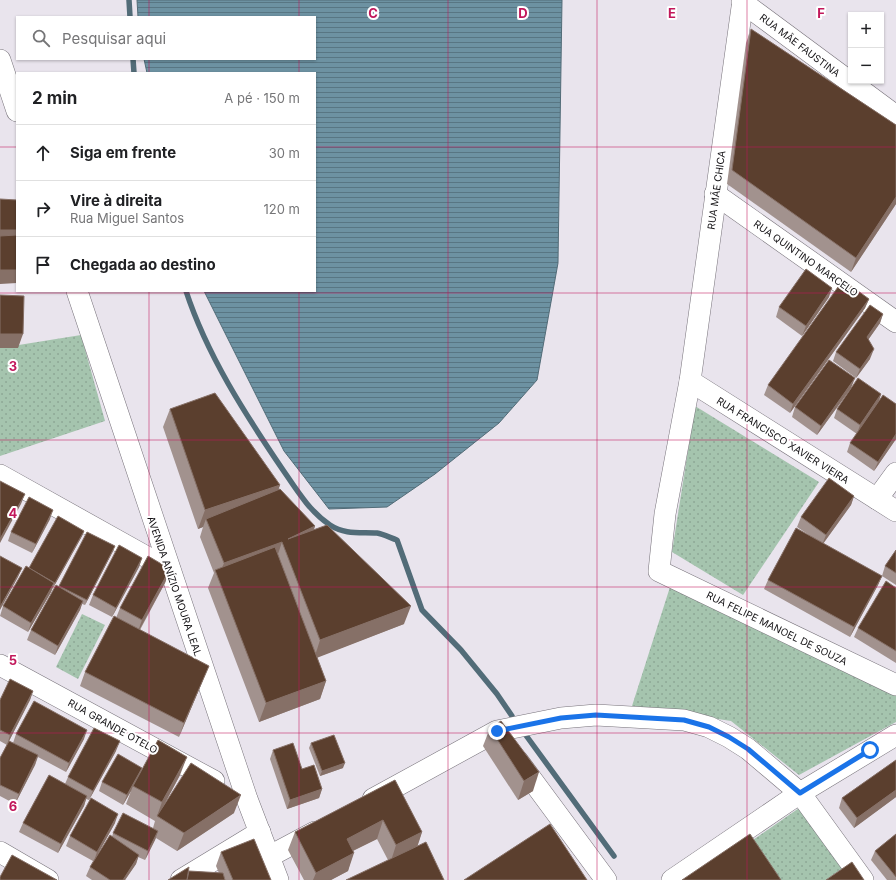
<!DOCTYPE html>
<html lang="pt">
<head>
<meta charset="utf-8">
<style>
	:root { --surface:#fff; --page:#f2f2f2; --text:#202124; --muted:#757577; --line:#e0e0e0 }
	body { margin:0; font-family:Inter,sans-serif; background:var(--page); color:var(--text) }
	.controls { position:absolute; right:12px; top:12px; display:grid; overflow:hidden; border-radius:0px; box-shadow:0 1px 3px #0004 }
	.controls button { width:36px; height:36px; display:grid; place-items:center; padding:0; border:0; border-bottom:1px solid var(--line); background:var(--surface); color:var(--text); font:20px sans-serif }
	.stop { position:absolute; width:12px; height:12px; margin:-9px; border:3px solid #1a73e8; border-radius:50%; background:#fff }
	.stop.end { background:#1a73e8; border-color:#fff; box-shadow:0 1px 4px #0008 }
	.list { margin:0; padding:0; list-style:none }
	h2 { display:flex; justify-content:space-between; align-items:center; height:52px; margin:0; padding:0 16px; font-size:17px }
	h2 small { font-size:13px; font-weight:400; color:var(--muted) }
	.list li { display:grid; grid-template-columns:26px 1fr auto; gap:12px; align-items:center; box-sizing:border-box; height:56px; padding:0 16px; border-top:1px solid var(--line) }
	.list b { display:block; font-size:15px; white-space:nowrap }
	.list p { margin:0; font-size:13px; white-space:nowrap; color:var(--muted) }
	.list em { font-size:13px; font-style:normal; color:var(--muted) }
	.icon { flex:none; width:22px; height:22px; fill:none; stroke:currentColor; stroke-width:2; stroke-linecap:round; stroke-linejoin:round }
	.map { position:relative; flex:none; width:896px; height:880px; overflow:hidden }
	.search { position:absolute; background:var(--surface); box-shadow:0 1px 3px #0004; left:16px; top:16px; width:300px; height:44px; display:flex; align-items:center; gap:10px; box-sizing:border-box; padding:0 14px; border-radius:0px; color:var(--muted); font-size:15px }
	.panel { position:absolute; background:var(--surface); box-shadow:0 1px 3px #0004; left:16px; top:72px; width:300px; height:220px; border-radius:0px }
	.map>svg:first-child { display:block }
	.park { fill:url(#park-dots) }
	.water { fill:url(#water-rules); stroke:#526c78 }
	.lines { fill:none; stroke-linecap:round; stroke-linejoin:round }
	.stream { stroke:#526c78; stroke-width:5.5 }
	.minor-casing { stroke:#77727a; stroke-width:22 }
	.minor { stroke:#fff; stroke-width:21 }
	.wall { fill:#a2928e }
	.shaded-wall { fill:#867067 }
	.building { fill:#5b3f2e; stroke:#867067 }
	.route { stroke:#1a73e8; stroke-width:5 }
	.grid { fill:none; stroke:#c2185b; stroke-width:1; stroke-opacity:0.55 }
	.labels { text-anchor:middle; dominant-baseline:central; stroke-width:4; stroke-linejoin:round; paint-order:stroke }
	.street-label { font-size:10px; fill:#141215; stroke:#fff }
	.grid-label { font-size:13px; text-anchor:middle; font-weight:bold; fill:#c2185b; stroke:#fff; stroke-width:4; stroke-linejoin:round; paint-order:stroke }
</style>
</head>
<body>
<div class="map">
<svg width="896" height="880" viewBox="0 0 896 880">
	<defs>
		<pattern id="park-dots" width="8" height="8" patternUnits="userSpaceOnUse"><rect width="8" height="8" fill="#a5c4ae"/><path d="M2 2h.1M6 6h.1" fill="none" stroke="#8da795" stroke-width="1.8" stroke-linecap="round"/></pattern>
		<pattern id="water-rules" width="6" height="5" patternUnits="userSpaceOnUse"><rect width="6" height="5" fill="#6d92a2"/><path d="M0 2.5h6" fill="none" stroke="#587683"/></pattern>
	</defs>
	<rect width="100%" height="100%" fill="#e9e4ed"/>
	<g class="park">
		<path d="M81 335 105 421 0 456V348Z"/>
		<path d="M695 406 819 482 743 595 672 552Z"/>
		<path d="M670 587 896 696V722L799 775 731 721 632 706Z"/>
		<path d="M82 614 105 625 78 679 56 667Z"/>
		<path d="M802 806 844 867 826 880H776L750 842Z"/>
	</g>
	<path class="water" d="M137 0H562L558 263 537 380 499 423 435 474 387 507 329 509 284 451 204 291H315V73H147L144 59H315V17H138Z"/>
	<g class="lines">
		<g class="stream">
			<path d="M129 0 130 17"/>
			<path d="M133 59 134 73"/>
			<path d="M186 291C207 355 245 414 283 470 296 489 310 512 330 525 345 535 360 532 377 533 383 534 391 538 397 540L422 610 461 650 497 694 512 716"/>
			<path d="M525 734 614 856"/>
		</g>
		<g class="minor-casing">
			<g id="minor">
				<path d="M743 0 690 381 665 514 659 571 896 685"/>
				<path d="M742 2 896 116"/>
				<path d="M0 60 17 111"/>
				<path d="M715 194 896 322"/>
				<path d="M77 291 247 799 278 880"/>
				<path d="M690 381 896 511"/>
				<path d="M0 475 170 570"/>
				<path d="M877 499 896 473"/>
				<path d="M0 665 214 781"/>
				<path d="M518 761 606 880"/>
				<path d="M373 799 497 731 561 718 596 715 684 720 709 727 729 737 748 749 800 793 863 880"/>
				<path d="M0 852 48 880"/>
				<path d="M270 856 315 832"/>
				<path d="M181 880 260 832"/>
				<path d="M672 880 800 793 896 735"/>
			</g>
		</g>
		<use href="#minor" class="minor"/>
	</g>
	<g class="wall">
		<path d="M751 29 896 125V204L851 272 727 184 746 43Z"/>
		<path d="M829 297 802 336 776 317 779 307Z"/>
		<path d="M869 299 865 308 790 413 764 395 768 385Z"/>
		<path d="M883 314 880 323 868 340 870 359 856 378 833 361 836 352Z"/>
		<path d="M851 388 817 435 792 417 795 407Z"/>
		<path d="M881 394 879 400 896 404V439L874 471 847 452 850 443 857 434 834 418 837 409Z"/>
		<path d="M170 409 280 485 278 490 315 526 314 530 404 624 317 657 326 681 320 699 259 722 208 588 214 573 200 537 203 527 198 529 163 427Z"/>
		<path d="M854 496 851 505 823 544 882 576 878 585 850 637 764 589 768 580 812 537 797 527 801 517Z"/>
		<path d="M50 519 32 553 8 541 11 532Z"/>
		<path d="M84 531 82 536 53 588 51 592 28 632 0 616 3 606 29 568Z"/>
		<path d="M87 532 113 551 85 605 82 604 80 610 55 655 27 640 31 630 59 587Z"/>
		<path d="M896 550V585L882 576 885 566Z"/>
		<path d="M142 558 139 567 112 617 89 605 93 595Z"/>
		<path d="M170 569 165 583 140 630 203 680 179 737 80 686 85 672 116 618 120 608Z"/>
		<path d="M896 588V663L854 637 858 628Z"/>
		<path d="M33 691 30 700 9 741 13 743 16 734 84 739 66 772 38 757 35 765 15 804 0 796V758L7 745 0 741V700Z"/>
		<path d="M490 728 533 791 518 800 483 746Z"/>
		<path d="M311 743 343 768 320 776 309 748Z"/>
		<path d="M273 750 302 769 322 789 319 798 287 809 270 759Z"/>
		<path d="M116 751 89 800 86 799 84 806 58 853 19 832 23 823 65 784 68 777Z"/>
		<path d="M896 760V797L854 828 839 808 842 798Z"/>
		<path d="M142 768 180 775 163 807 234 813 177 851 156 838 145 860 138 857 136 864 125 880H92L86 876 90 867 93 861 66 846 70 836 115 823 97 855 112 837 113 833 153 828 155 821 126 804 131 791 123 805 99 791 102 782Z"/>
		<path d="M395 780 422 832 417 846 388 860 377 839 353 851 348 871 331 880H304L288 850 295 832Z"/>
		<path d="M896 834V880H887L871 860 875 851Z"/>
		<path d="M221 852 271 880H168L189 871 219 873 216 866Z"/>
	</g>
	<g class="shaded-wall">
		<path d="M896 197V204L851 272 856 258Z"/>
		<rect x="0" y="230" width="17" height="14"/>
		<path d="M0 270H17V283L0 284Z"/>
		<path d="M832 288 829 297 802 336 806 326Z"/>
		<path d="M869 299 865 308 790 413 793 404Z"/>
		<path d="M883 314 880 323 863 347 867 337Z"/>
		<path d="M0 334H23L18 348H0Z"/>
		<path d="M874 349 870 359 856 378 860 369Z"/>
		<path d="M855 378 851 388 817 435 821 426Z"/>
		<path d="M881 394 878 404 857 434 860 425Z"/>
		<path d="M896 434V439L874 471 878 462Z"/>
		<path d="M280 485 274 503 206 519 203 527 198 529 205 510Z"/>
		<path d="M25 494 21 504 0 543V539Z"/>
		<path d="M854 496 851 505 822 545 826 535Z"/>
		<path d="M53 510 50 519 32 553 36 544Z"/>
		<path d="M315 526 308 544 288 539Z"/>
		<path d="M84 531 82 536 53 588 55 583Z"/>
		<path d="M282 542 276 560 218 578 224 563Z"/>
		<path d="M115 546 113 551 85 605 87 600Z"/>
		<path d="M142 558 139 567 112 617 116 608Z"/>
		<path d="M22 568 18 577 0 610V607Z"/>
		<path d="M170 569 165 583 137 634 142 620Z"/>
		<path d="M882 576 878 585 850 637 854 627Z"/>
		<path d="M54 583 51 592 28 632 31 623Z"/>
		<path d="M83 601 80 610 55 655 58 646Z"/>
		<path d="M411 606 404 624 314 659 320 640Z"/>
		<path d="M209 666 203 680 179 737 184 723Z"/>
		<path d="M326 681 320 699 259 722 266 703Z"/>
		<path d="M33 691 30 700 7 745 10 735Z"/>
		<path d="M87 730 84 739 66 772 69 763Z"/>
		<path d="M120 741 116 751 89 800 93 791Z"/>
		<path d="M38 755 35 765 15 804 19 794Z"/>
		<path d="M187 757 180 775 158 816H157L162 802Z"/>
		<path d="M345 763 343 768 320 776 322 771Z"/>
		<path d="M142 768 133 786 131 791 123 805 127 795Z"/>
		<path d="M539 772 533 791 518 800 524 781Z"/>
		<path d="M322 789 319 798 287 809 290 800Z"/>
		<path d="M896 790V797L854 828 857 818Z"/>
		<path d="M241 795 234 813 177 851 184 833Z"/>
		<path d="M87 796 84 806 58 853 61 844Z"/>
		<path d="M118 814 115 823 94 861 97 852Z"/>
		<path d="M383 820 377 839 340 857 347 839Z"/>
		<path d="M158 831 155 840 145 860 148 851Z"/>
		<path d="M422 832 416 851 390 864 396 845Z"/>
		<path d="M354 853 348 871 331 880H313L316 873Z"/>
		<path d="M139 855 136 864 125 880H123Z"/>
	</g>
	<g class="building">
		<path d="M751 29 896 125V197L856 258 732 170Z"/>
		<path d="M0 199 17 200V230H0Z"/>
		<path d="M17 235V270H0V236Z"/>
		<path d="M806 269 832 288 806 326 779 307Z"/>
		<path d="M843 280 869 299 793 404 768 385Z"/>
		<path d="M0 295 24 296 23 334H0Z"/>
		<path d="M870 305 883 314 867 337 874 349 860 369 836 352Z"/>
		<path d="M829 360 855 378 821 426 795 407Z"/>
		<path d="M858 378 881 394 860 425 837 409Z"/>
		<path d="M215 393 280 485 205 510 170 409Z"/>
		<path d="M883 395 896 404V434L878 462 850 443Z"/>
		<path d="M829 478 854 496 826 535 801 517Z"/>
		<path d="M0 481 25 494 0 539Z"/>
		<path d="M280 489 315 526 288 539 327 525 411 606 320 640 282 542 224 563 206 519Z"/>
		<path d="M29 497 53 510 36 544 11 532Z"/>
		<path d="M58 516 84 531 55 583 29 568Z"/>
		<path d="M796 528 882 576 854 627 768 580Z"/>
		<path d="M87 532 115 546 87 600 59 586Z"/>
		<path d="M119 545 142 558 116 608 93 595Z"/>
		<path d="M275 547 326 681 266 703 215 570Z"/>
		<path d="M896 550V573L885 566Z"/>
		<path d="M0 556 22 568 0 607Z"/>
		<path d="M148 556 170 569 142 620 120 608Z"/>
		<path d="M26 566 54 583 31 623 3 606Z"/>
		<path d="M886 581 896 588V651L858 628Z"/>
		<path d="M56 585 83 601 58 646 31 630Z"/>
		<path d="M114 616 209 666 184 723 85 672Z"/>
		<path d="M10 679 33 691 10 735 0 730V700Z"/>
		<path d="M34 701 87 730 69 763 16 734Z"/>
		<path d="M501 721 539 772 524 781 490 728Z"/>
		<path d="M94 728 120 741 93 791 68 777Z"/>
		<path d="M334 735 345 763 322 771 311 743Z"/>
		<path d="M158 740 187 757 162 802 133 786Z"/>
		<path d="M9 741 38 755 19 794 0 785V758Z"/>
		<path d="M293 743 302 769 314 765 322 789 290 800 273 750Z"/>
		<path d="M118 754 142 768 127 795 102 782Z"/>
		<path d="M896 760V790L857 818 842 798Z"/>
		<path d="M191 763 241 795 184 833 157 816Z"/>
		<path d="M49 775 87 796 61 844 23 823Z"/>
		<path d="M395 780 422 832 396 845 383 820 347 839 354 853 316 873 295 832Z"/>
		<path d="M91 798 118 814 97 852 70 836Z"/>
		<path d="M123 813 158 831 148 851 113 833Z"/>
		<path d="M550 824 587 880H464Z"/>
		<path d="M750 834 781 880H682Z"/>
		<path d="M896 834V877L875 851Z"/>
		<path d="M110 835 139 855 123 880H110L90 867Z"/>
		<path d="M254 839 271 880H233L221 852Z"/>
		<path d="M426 842 444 880H346Z"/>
		<path d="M12 855 57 880H0V877Z"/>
		<path d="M852 862 864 880H826Z"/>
		<path d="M189 867 187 880H168Z"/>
		<path d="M189 871 223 873 225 880H187Z"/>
	</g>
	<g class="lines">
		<path class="route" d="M497 731 561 718 596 715 684 720 709 727 729 737 748 749 800 793 870 750"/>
	</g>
	<path class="grid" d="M149 0V17M299 0V17M448 0V880M597 0V880M747 0V880M149 59V73M299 59V73M0 147H17M315 147H896M149 291V880M299 291V880M0 293H896M0 440H896M0 587H896M0 733H896"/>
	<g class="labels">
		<g class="street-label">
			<text transform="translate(800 45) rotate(37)">RUA MÃE FAUSTINA</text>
			<text transform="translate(716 190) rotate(-82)">RUA MÃE CHICA</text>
			<text transform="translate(806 258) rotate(35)">RUA QUINTINO MARCELO</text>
			<text transform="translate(783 440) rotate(32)">RUA FRANCISCO XAVIER VIEIRA</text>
			<text transform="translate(175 586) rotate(71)">AVENIDA ANÍZIO MOURA LEAL</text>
			<text transform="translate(777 628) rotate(26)">RUA FELIPE MANOEL DE SOUZA</text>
			<text transform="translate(113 726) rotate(29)">RUA GRANDE OTELO</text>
		</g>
	</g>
	<g class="grid-label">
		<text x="373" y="18">C</text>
		<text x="523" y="18">D</text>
		<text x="672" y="18">E</text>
		<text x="821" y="18">F</text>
		<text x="13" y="371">3</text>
		<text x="13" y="518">4</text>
		<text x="13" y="665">5</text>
		<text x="13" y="811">6</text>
	</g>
</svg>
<div class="controls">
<button>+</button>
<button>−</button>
</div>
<div class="stop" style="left:870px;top:750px"></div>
<div class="stop end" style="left:497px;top:731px"></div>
<div class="search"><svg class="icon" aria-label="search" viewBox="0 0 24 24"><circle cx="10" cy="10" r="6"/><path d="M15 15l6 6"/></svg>Pesquisar aqui</div>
<section class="panel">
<h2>2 min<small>A pé · 150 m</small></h2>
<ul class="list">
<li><svg class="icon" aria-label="ahead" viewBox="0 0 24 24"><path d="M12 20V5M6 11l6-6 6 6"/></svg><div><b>Siga em frente</b></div><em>30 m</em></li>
<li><svg class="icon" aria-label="right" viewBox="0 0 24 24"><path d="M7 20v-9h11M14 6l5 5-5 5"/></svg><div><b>Vire à direita</b><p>Rua Miguel Santos</p></div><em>120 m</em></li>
<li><svg class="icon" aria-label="arrive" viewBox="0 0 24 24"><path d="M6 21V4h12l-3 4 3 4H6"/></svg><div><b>Chegada ao destino</b></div></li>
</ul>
</section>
</div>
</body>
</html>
